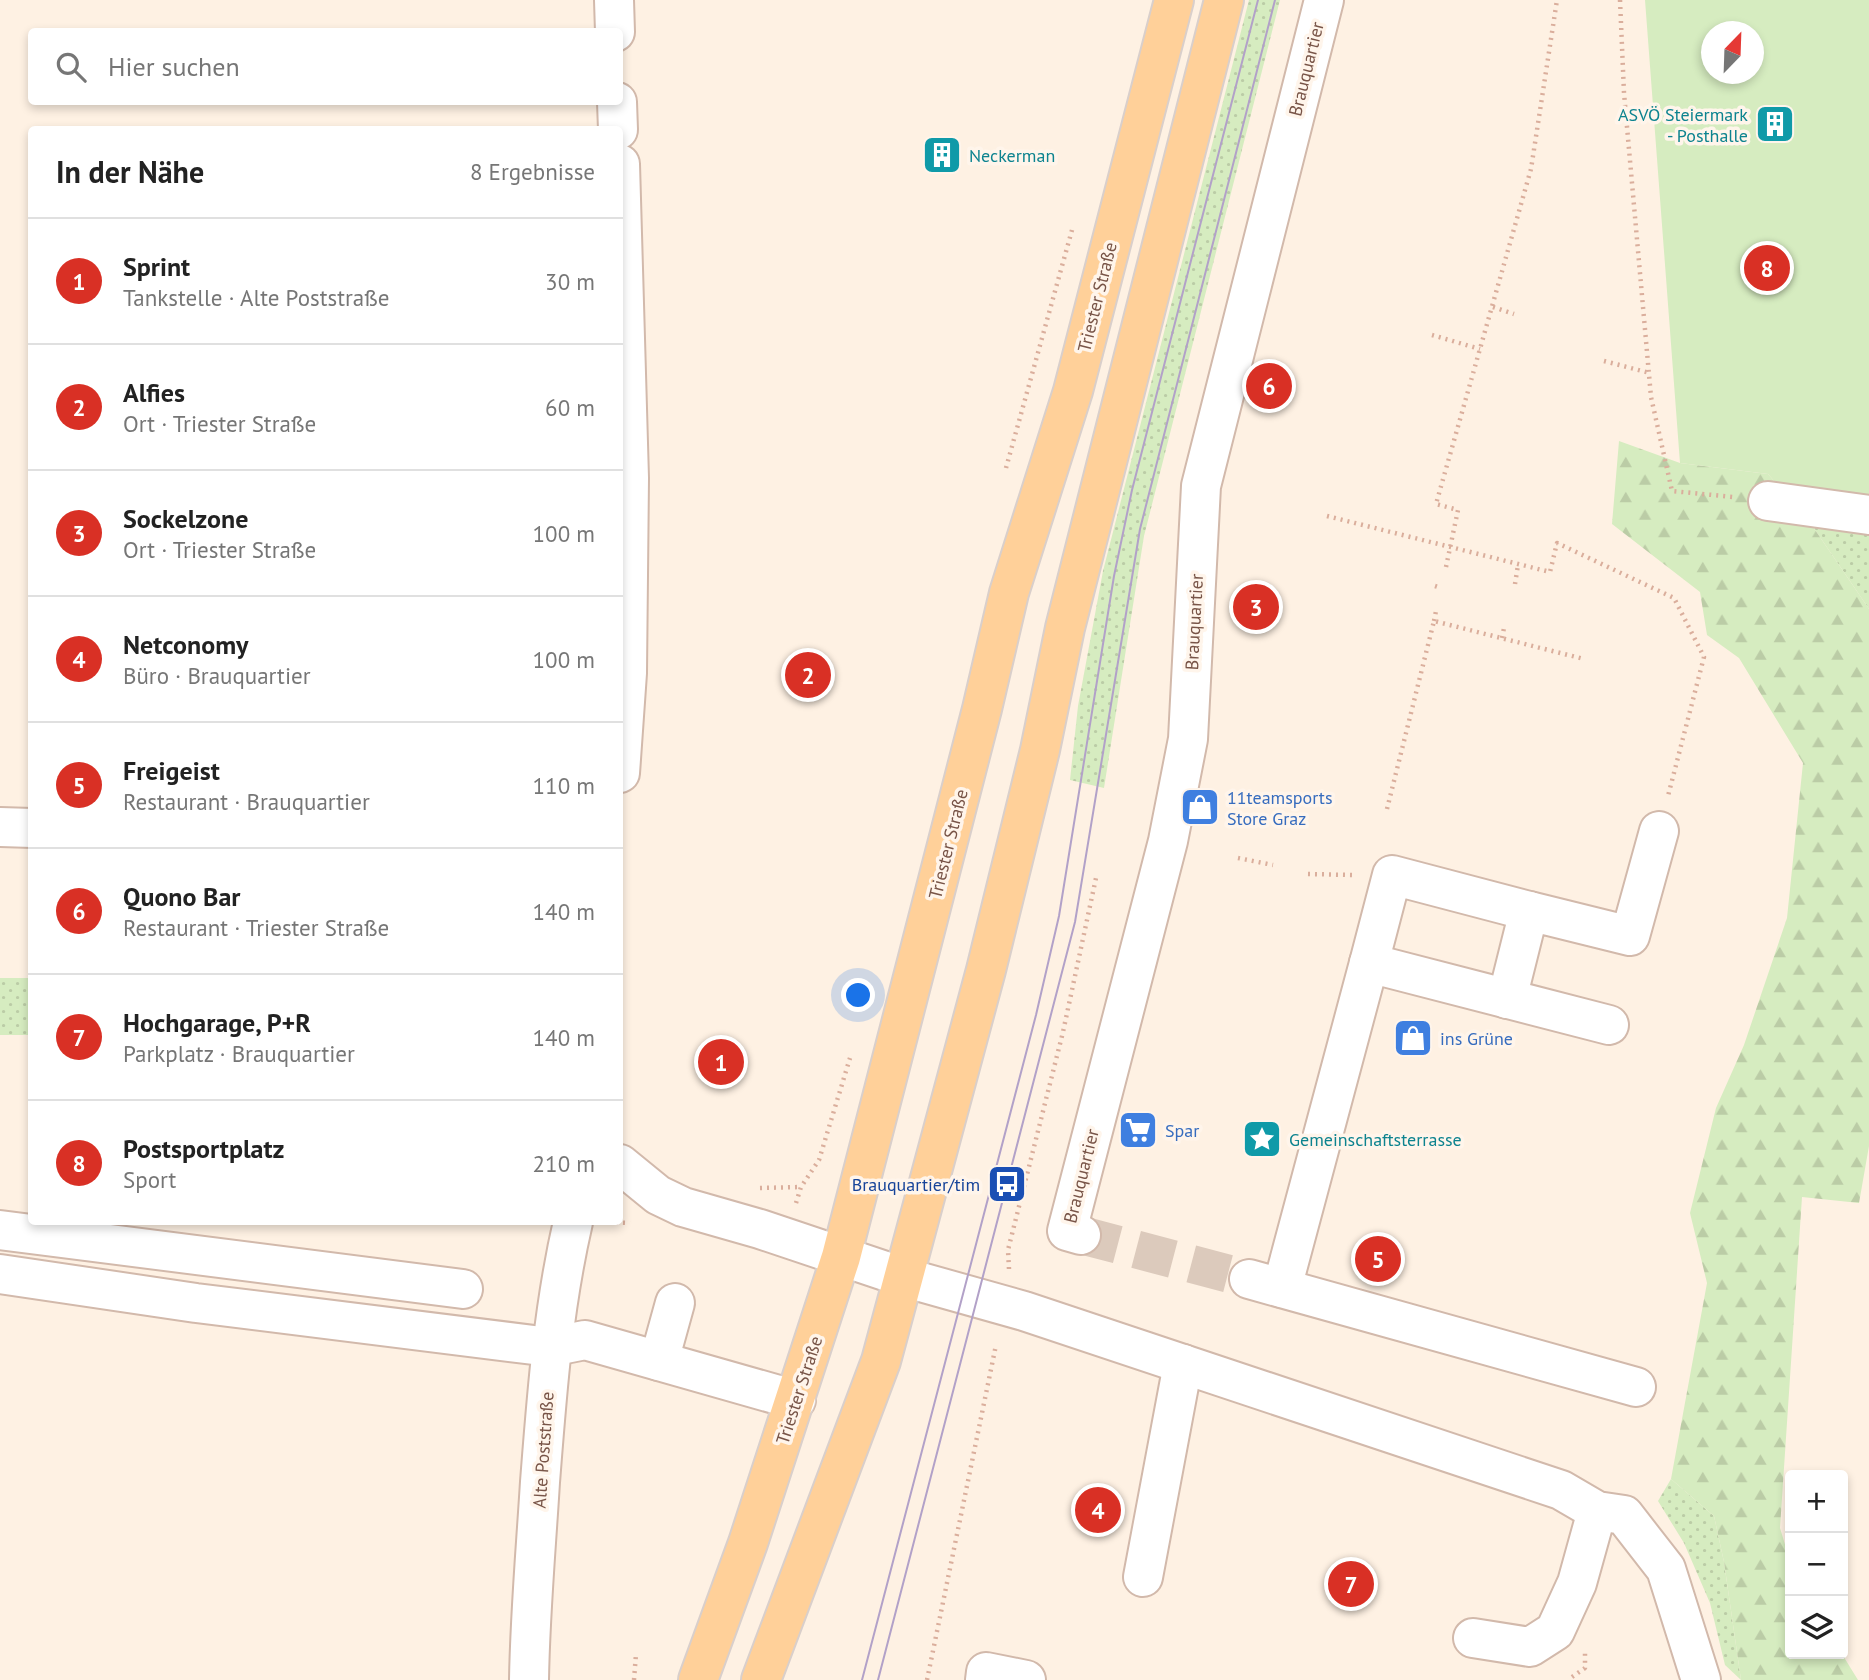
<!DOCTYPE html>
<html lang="de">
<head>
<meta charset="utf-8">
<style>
	:root { --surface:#fff; --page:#f6f6f6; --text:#222; --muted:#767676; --line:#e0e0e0; --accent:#d93025 }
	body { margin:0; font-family:"PT Sans",sans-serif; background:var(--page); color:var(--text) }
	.controls { position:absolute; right:21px; bottom:21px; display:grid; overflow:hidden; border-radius:7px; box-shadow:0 4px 10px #0003 }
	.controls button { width:63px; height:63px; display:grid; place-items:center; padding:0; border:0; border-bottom:2px solid var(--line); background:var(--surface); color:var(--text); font:35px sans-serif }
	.compass { position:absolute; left:1701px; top:21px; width:63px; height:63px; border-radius:50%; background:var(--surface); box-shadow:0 4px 10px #0003; rotate:23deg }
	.you { position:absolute; left:859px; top:996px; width:24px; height:24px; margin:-18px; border:5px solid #fff; border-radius:50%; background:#1a73e8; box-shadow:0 0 0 10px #1a73e833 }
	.badge { display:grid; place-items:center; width:46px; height:46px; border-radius:50%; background:var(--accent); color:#fff; font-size:23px; font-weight:700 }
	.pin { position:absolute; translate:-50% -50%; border:4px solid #fff; box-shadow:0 2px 7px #0006 }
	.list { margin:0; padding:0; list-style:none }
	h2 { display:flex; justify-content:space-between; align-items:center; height:91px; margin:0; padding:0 28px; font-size:30px }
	h2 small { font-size:23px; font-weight:400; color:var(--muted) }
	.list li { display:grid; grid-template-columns:46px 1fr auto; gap:21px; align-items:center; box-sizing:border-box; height:126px; padding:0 28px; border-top:2px solid var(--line) }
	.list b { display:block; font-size:26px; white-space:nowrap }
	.list p { margin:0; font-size:23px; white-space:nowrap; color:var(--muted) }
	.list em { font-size:23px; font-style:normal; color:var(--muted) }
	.icon { flex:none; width:38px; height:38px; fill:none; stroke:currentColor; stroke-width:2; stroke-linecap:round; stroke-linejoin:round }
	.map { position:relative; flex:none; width:1869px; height:1680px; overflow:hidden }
	.search { position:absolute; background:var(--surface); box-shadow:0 4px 10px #0003; left:28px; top:28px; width:595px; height:77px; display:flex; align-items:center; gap:18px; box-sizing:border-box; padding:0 24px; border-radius:7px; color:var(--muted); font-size:26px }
	.panel { position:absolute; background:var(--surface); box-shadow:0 4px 10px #0003; left:28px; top:126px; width:595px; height:1099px; border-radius:7px }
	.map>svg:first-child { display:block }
	.grass { fill:url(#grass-dots) }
	.forest { fill:url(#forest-firs) }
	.garden { fill:#d6ecc0; fill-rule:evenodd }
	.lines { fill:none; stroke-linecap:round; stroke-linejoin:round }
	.minor-tunnel { stroke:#dccabc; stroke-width:38; stroke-dasharray:38 19; stroke-linecap:butt }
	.minor-casing { stroke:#d2b9ab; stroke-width:42 }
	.major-casing { stroke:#d9cfcb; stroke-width:42 }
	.path { stroke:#daae9c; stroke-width:4.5; stroke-dasharray:2 5; stroke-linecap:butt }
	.minor { stroke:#fff; stroke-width:38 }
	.major { stroke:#ffd099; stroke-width:38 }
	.tram { stroke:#b2a1c8; stroke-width:2 }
	.labels { text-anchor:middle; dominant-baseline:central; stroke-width:7; stroke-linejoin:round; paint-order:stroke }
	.street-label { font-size:18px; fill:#785447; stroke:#fff5eb }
	.culture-label { font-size:18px; fill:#0d838f; stroke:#fff5eb; text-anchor:start }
	.shop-label { font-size:18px; fill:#366cbe; stroke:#fff5eb; text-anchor:start }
	.transit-label { font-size:18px; fill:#164399; stroke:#fff5eb; text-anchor:end }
</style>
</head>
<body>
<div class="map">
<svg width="1869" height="1680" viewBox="0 0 1869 1680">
	<defs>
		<pattern id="grass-dots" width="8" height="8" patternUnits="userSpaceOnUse" patternTransform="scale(1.75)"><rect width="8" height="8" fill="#d6ecc0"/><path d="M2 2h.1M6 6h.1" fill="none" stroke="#bbcca6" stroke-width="1.8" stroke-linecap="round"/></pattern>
		<pattern id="forest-firs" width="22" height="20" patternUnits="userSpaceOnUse" patternTransform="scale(1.75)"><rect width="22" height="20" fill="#d6ecc0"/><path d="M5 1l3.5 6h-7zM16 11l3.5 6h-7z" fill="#bbcca6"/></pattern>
	</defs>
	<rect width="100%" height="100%" fill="#fef1e3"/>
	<g class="grass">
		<path d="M1249 0H1280L1144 536 1104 788 1070 780 1078 706 1103 571Z"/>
		<path d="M1809 521 1869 529V609Z"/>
		<rect x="0" y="978" width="31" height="57"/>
		<path d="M1671 1479 1714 1516 1724 1562 1741 1680 1725 1665 1710 1603 1684 1543 1658 1501Z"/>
	</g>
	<path class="forest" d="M1619 441 1680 463 1768 474 1809 521 1869 609V1146L1859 1203 1802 1197 1780 1528 1790 1561V1654H1842L1858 1680H1741L1724 1562 1714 1516 1671 1479 1707 1283 1690 1213 1716 1108 1744 1045 1787 918 1803 763 1739 658 1707 635 1700 592 1612 524Z"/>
	<path class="garden" d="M1645 0H1869V529L1809 521 1768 474 1680 463ZM1712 32H1754V74H1712Z"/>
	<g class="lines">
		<path class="minor-tunnel" d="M1081 1235 1249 1279"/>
		<g class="minor-casing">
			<g id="minor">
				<path d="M614 0 615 32"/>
				<path d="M617 102 618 130"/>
				<path d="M620 164 629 478 627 673 620 773"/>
				<path d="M1768 501 1869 515"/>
				<path d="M0 827 32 828"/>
				<path d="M1369 963 1392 875 1529 911"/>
				<path d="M1507 999 1529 911 1630 936 1659 831"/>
				<path d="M620 1164 658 1195 683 1207 760 1229 903 1277 1024 1311 1561 1490 1597 1511 1624 1515 1666 1569 1701 1680"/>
				<path d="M0 1230 463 1289"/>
				<path d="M1081 1235 1067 1231 1168 841 1188 739 1201 486 1324 0"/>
				<path d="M0 1274 196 1303 550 1347 585 1340 796 1400"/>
				<path d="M1249 1279 1636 1387"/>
				<path d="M1282 1288 1369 963 1609 1025"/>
				<path d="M659 1361 675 1303"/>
				<path d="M1143 1577 1183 1364"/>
				<path d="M1473 1638 1530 1647 1555 1631 1577 1583 1597 1511"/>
				<path d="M529 1680C530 1614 536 1548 540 1482 547 1392 553 1309 573 1222"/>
				<path d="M985 1680 986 1672 1026 1680"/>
			</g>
		</g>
		<g class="major-casing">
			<g id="major">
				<path d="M698 1680 748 1543 841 1257 982 709 1009 593 1073 391 1174 0"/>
				<path d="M761 1680 881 1361 986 970 1040 750 1065 628 1224 0"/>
			</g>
		</g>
		<g class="path">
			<path d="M1620 0 1624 93 1651 397 1672 491 1733 497"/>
			<path d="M1493 307 1514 314"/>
			<path d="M1432 335 1480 349"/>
			<path d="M1604 361 1650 373"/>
			<path d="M1006 468 1072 230"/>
			<path d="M1327 516 1550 572 1557 543 1674 598 1704 657 1668 796"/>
			<path d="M1446 567 1458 510 1436 504 1531 169 1557 0"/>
			<path d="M1515 584 1518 565"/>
			<path d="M1435 586 1441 588"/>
			<path d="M1434 621 1436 611"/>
			<path d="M1502 638 1504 628"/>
			<path d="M1387 809 1434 621 1584 659"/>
			<path d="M1238 858 1273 865"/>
			<path d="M1308 874 1352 875"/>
			<path d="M760 1188 801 1187"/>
			<path d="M796 1203 801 1187 819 1160 850 1058"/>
			<path d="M609 1222 630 1223"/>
			<path d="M1009 1269 1008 1250 1063 1032 1096 878"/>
			<path d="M1572 1677 1585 1668V1653"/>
			<path d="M634 1680 636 1654"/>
			<path d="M927 1680 996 1345"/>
		</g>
		<use href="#minor" class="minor"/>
		<use href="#major" class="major"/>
		<g class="tram">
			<path d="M862 1680 1036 1015 1059 916 1114 576 1132 490 1258 0"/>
			<path d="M878 1680 1075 922 1140 529 1275 0"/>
		</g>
	</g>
	<defs>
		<g id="building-square" transform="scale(2.0125)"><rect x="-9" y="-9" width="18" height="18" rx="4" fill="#0f9aa8" stroke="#fff5eb"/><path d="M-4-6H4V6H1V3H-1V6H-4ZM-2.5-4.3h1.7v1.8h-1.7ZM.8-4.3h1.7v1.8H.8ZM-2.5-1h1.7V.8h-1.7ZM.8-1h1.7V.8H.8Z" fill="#fff"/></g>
		<g id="shop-square" transform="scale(2.0125)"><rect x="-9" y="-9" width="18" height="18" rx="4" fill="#3f7fe0" stroke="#fff5eb"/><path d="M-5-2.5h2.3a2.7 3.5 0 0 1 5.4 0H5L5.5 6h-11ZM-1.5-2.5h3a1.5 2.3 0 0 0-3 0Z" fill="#fff"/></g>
		<g id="supermarket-square" transform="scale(2.0125)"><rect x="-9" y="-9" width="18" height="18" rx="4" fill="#3f7fe0" stroke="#fff5eb"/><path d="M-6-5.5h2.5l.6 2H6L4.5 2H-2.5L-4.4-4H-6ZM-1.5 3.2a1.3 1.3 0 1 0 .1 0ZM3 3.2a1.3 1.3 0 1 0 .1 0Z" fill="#fff"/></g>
		<g id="sight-square" transform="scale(2.0125)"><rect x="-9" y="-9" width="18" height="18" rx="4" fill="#0f9aa8" stroke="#fff5eb"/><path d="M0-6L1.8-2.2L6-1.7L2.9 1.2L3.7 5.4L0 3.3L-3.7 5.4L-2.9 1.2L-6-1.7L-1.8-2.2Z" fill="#fff"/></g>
		<g id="bus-square" transform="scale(2.0125)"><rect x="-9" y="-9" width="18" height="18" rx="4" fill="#1a4fb4" stroke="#fff5eb"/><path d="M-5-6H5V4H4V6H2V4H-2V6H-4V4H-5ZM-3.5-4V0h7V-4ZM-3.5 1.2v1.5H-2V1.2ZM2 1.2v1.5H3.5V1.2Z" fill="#fff"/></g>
	</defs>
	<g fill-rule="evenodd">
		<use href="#building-square" x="1775" y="124"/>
		<use href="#building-square" x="942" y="155"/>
		<use href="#shop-square" x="1200" y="807"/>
		<use href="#shop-square" x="1413" y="1038"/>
		<use href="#supermarket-square" x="1138" y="1130"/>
		<use href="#sight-square" x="1262" y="1139"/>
		<use href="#bus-square" x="1007" y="1184"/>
	</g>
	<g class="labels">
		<g class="street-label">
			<text transform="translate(1306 69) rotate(-76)">Brauquartier</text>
			<text transform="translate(1097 297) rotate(-76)">Triester Straße</text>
			<text transform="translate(1194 622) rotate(-87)">Brauquartier</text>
			<text transform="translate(948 844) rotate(-76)">Triester Straße</text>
			<text transform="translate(1081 1176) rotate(-76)">Brauquartier</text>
			<text transform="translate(799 1390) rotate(-72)">Triester Straße</text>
			<text transform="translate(543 1450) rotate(-86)">Alte Poststraße</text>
		</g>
		<g class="culture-label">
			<text x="1748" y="114" text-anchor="end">ASVÖ Steiermark<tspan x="1748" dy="21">- Posthalle</tspan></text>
			<text x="969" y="155">Neckerman</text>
			<text x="1289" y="1139">Gemeinschaftsterrasse</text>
		</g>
		<g class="shop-label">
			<text x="1227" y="797">11teamsports<tspan x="1227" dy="21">Store Graz</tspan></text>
			<text x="1440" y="1038">ins Grüne</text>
			<text x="1165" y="1130">Spar</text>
		</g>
		<g class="transit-label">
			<text x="980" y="1184">Brauquartier/tim</text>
		</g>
	</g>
</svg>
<div class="controls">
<button>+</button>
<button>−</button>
<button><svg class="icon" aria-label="layers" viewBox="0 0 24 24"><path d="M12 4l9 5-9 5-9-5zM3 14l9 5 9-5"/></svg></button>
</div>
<svg class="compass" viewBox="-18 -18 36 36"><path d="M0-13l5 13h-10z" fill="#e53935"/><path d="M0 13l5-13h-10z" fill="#767676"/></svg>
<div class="you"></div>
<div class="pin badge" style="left:721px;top:1062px">1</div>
<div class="pin badge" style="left:808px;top:675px">2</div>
<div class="pin badge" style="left:1256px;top:607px">3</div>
<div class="pin badge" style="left:1098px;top:1510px">4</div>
<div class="pin badge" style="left:1378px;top:1259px">5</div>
<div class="pin badge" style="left:1269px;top:386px">6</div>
<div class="pin badge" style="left:1351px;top:1584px">7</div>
<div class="pin badge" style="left:1767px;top:268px">8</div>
<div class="search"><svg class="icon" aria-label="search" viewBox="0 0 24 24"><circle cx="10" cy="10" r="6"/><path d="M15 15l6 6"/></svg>Hier suchen</div>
<section class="panel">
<h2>In der Nähe<small>8 Ergebnisse</small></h2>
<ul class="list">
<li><span class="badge">1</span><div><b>Sprint</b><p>Tankstelle · Alte Poststraße</p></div><em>30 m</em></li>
<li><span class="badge">2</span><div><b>Alfies</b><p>Ort · Triester Straße</p></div><em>60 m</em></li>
<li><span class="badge">3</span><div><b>Sockelzone</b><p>Ort · Triester Straße</p></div><em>100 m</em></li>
<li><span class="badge">4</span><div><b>Netconomy</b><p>Büro · Brauquartier</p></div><em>100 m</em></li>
<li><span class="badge">5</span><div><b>Freigeist</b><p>Restaurant · Brauquartier</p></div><em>110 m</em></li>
<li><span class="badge">6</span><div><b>Quono Bar</b><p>Restaurant · Triester Straße</p></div><em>140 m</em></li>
<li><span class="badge">7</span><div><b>Hochgarage, P+R</b><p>Parkplatz · Brauquartier</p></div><em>140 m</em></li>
<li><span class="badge">8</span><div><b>Postsportplatz</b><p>Sport</p></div><em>210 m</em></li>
</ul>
</section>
</div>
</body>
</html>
